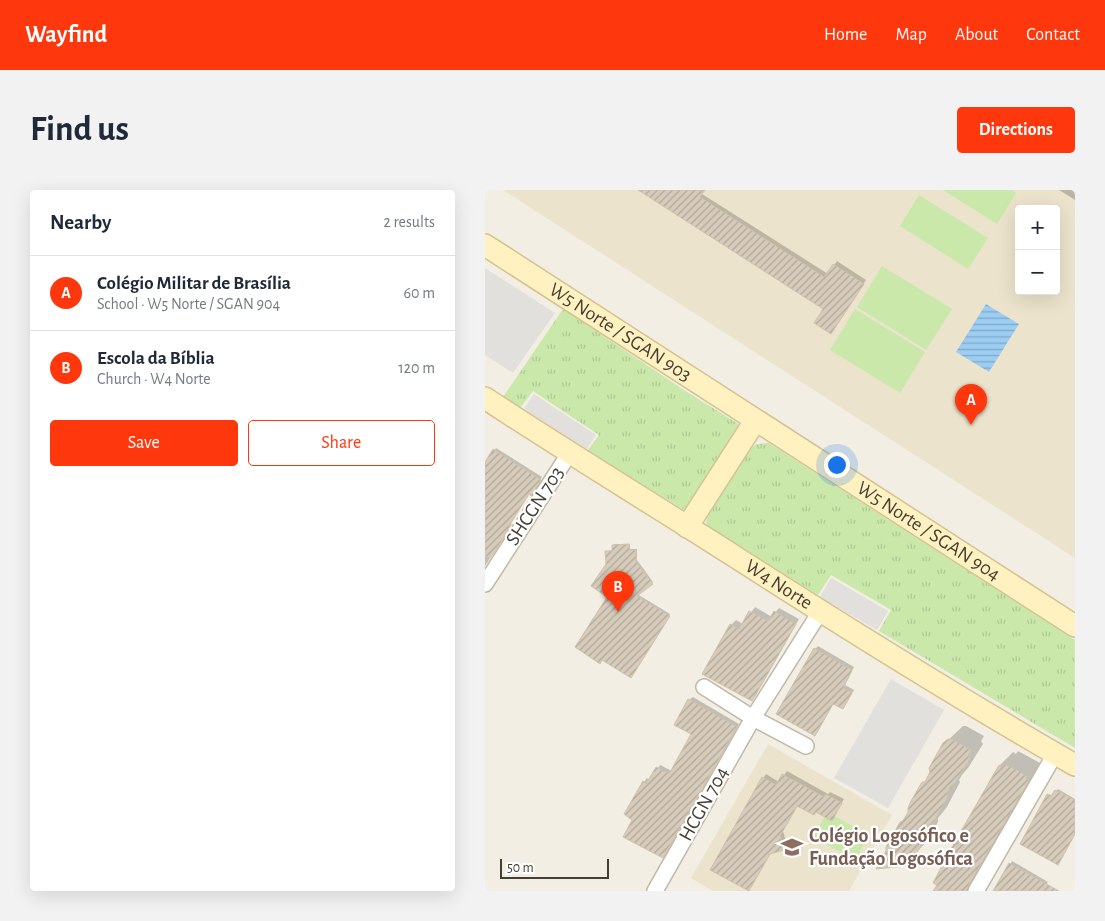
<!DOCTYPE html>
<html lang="en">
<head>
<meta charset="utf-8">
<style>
	:root { --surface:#fff; --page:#f2f2f3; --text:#1f2937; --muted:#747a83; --line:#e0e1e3; --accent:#ff370d }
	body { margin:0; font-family:"Alegreya Sans",sans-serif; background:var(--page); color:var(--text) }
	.controls { position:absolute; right:15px; top:15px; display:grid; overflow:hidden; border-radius:5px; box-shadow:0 5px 20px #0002 }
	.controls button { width:45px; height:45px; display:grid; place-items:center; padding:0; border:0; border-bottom:1px solid var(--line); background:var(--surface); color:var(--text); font:25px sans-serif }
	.scale { position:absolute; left:15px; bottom:12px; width:109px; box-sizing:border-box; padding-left:5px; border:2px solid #443e33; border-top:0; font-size:14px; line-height:18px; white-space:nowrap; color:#443e33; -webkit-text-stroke:4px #fff; paint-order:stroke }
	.you { position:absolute; left:351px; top:274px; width:18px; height:18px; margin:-12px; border:4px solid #fff; border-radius:50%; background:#1a73e8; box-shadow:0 0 0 8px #1a73e833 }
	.badge { display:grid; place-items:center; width:32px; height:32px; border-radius:50%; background:var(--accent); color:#fff; font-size:16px; font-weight:700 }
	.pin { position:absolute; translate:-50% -41px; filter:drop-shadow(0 1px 2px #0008) }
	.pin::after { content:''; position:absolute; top:26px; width:18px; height:15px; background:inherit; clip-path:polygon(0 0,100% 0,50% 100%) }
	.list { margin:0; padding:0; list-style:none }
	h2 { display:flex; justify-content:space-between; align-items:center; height:65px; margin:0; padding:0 20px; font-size:21px }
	h2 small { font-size:16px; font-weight:400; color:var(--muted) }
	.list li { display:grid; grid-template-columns:32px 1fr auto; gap:15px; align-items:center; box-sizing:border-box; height:75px; padding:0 20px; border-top:1px solid var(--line) }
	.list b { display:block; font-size:19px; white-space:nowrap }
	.list p { margin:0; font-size:16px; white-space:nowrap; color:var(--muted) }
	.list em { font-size:16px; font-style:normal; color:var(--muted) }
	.actions { display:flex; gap:10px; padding:15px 20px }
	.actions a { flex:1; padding:11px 0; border:1px solid var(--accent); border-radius:5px; text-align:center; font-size:18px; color:var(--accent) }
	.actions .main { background:var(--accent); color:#fff }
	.map { position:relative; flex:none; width:590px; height:701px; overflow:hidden; border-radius:5px }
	header { display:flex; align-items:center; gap:30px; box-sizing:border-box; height:70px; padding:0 25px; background:var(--accent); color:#fff }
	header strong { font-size:24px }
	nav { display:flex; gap:28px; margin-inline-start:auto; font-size:18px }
	.intro { display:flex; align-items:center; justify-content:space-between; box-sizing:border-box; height:120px; padding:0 30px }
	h1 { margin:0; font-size:35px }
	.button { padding:12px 22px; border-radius:5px; background:var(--accent); color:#fff; font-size:18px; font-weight:700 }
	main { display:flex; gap:30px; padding:0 30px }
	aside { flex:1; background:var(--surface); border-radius:5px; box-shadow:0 5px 20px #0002 }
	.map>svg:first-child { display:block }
	.education { fill:#ece3cc; fill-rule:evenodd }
	.grass { fill:url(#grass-tufts) }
	.pitch { fill:#cae8aa }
	.parking { fill:#e2e0dc }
	.water { fill:url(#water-rules) }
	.shadow { fill:#0003 }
	.building { fill:url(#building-hatch); stroke:#cfc2ab }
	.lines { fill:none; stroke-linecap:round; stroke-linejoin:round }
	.street-casing { stroke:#c0b9a8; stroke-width:18 }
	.secondary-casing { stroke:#d4c391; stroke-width:24 }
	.street { stroke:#fff; stroke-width:15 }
	.secondary { stroke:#fff1c0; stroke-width:21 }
	.labels { text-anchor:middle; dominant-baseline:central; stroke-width:4.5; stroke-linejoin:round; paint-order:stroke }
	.street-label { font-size:20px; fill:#443e33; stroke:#fff }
	.education-label { font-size:20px; font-weight:bold; fill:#785e54; stroke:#fff; text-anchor:start }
</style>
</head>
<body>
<header>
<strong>Wayfind</strong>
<nav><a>Home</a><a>Map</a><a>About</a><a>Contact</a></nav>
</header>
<div class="intro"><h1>Find us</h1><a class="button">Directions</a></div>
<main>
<aside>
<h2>Nearby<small>2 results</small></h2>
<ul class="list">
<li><span class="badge">A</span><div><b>Colégio Militar de Brasília</b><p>School · W5 Norte / SGAN 904</p></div><em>60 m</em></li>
<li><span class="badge">B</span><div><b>Escola da Bíblia</b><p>Church · W4 Norte</p></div><em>120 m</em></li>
</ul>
<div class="actions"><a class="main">Save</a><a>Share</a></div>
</aside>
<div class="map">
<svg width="590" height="701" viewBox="0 0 590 701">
	<defs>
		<pattern id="grass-tufts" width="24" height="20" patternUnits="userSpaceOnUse" patternTransform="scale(1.25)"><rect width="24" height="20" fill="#cae8aa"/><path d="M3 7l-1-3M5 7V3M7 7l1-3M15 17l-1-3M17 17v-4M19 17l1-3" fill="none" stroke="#afc893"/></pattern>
		<pattern id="water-rules" width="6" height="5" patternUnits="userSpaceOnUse" patternTransform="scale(1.25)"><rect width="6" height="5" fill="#9ccdf2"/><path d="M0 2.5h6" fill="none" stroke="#81a8c5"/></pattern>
		<pattern id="building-hatch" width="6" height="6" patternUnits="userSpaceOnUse" patternTransform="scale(1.25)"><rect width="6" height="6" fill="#d7ccbb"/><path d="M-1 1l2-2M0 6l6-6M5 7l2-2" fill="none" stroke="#b0a799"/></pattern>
	</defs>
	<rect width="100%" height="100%" fill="#f2eee3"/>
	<g class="education">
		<path d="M18 0H590V368ZM534 19H571V101H534Z"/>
		<path d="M283 554 407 625 364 701H228L206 688Z"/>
	</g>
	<g class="grass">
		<path d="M78 119 202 202 252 233 256 240 211 313 198 319 102 261 114 245 48 201 35 218 18 207Z"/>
		<path d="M284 253 590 450V558L394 441 406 420 346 385 333 405 221 336 222 327 266 259 271 254Z"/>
	</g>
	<g class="pitch">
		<path d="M458 0H527L531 3 512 34Z"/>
		<path d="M434 5 503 48 483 79 415 36Z"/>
		<path d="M397 76 467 119 441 160 372 117Z"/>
		<path d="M370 119 440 162 415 203 345 160Z"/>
		<path d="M342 622 384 645 370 670 328 647Z"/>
	</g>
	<g class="parking">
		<path d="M0 78 70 123 28 183 0 165Z"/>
		<path d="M49 204 111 245 101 260 39 219Z"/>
		<path d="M346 388 403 421 392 440 335 407Z"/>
		<path d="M406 489 459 520 403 618 349 588Z"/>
	</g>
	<path class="water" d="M501 114 534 134 504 182 471 162Z"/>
	<g class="shadow">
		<path d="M155 0H220L217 4 343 84 352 71 381 90 346 143 340 119Z"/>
		<path d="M574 0H590V10Z"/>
		<path d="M11 258 57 287 48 302 44 303 25 333 27 334 0 376V274Z"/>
		<path d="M129 354H145V359H152V370L168 392 152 404 185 424 147 485 124 406 122 361 128 360Z"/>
		<path d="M270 417 287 427 294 418 314 429 271 505 266 510 246 435 251 430 258 434Z"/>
		<path d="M333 456 369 477 360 495 369 500 358 518 349 513 330 545V459Z"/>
		<path d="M208 507 254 534 178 666 149 629 159 592 162 588 165 591 175 575 187 581 208 544 204 510Z"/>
		<path d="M478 536H481L499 546 496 551 498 554 483 578 477 585 474 590 475 592 462 617 453 628V632L443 650 421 674 416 632 423 625 438 593 444 587 459 554Z"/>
		<path d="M533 561 555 573 554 576 556 577 485 701H459L449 692 515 575 528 562 531 564Z"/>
		<path d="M302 581 343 604 345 602 359 609 347 629 332 621 313 615 298 641 302 655 298 659 286 662 264 700 278 588 281 584 294 592Z"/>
		<path d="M573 599 590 609V643L563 605 564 604 568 606Z"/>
		<path d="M527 671 563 692 558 701H509Z"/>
	</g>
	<g class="building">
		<path d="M153 0H220L215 7 339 87 348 74 379 94 346 144 329 133 338 119Z"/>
		<path d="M8 259 56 290 46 306 44 304 24 336 26 337 5 368 0 366V272Z"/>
		<path d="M144 354V360H151V372L168 394 152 406 185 426 146 488 117 470 115 474 90 457 122 407 106 396 121 374 120 361H127V355Z"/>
		<path d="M264 421 283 431 289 421 311 434 267 511 217 484 245 434 254 439Z"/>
		<path d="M329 458 367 480 358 498 367 503 358 519 348 514 330 546 291 524Z"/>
		<path d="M203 509 252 537 178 668 138 647 147 630 139 624 158 591 161 594 171 577 184 584 206 544 189 535Z"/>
		<path d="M463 549H467L486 560 483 565 485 568 483 572 470 593 466 595 462 604 463 606 449 632 445 634 440 643 441 647 426 672 422 676 391 679 401 661V657L415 632 418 631 423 622V618L426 611 437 592H440L445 582 444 578 458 553Z"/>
		<path d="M519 574 536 582 542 587 541 589 544 591 483 696 482 701H448L452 695 448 693 467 657 514 575 517 577Z"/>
		<path d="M297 584 339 607 341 604 357 613 347 631 331 622 329 625 312 616 295 646 299 660 285 664 264 701 225 680 277 587 291 595Z"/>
		<path d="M570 600 590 610V644L573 675 535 654 562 604 566 606Z"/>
		<path d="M524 673 574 701H508Z"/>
	</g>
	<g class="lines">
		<g class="street-casing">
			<g id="street">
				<path d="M0 394 84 264"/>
				<path d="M219 497 268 528 321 556"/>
				<path d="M170 701 268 528 335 422"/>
				<path d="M491 701 570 564"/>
			</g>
		</g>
		<g class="secondary-casing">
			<g id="secondary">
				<path id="s1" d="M0 55 590 436"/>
				<path id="s2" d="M0 208C83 263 168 314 252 368 363 439 475 509 590 575"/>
				<path d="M202 337 270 231"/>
			</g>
		</g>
		<use href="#street" class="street"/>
		<use href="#secondary" class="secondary"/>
	</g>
	<defs>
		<g id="school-bare" transform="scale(1.725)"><path d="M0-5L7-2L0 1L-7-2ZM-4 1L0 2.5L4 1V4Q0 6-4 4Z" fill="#8d6e63" stroke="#fff" stroke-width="2.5" paint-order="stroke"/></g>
	</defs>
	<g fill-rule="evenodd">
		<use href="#school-bare" x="307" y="657"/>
	</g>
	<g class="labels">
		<g class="street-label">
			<text stroke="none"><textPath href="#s1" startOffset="161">W5 Norte / SGAN 903</textPath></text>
			<text transform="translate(50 316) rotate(-57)">SHCGN 703</text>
			<text stroke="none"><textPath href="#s1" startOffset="528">W5 Norte / SGAN 904</textPath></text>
			<text stroke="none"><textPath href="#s2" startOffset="348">W4 Norte</textPath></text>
			<text transform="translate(219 614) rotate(-61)">HCGN 704</text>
		</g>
		<g class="education-label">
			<text x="324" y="646">Colégio Logosófico e<tspan x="324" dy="23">Fundação Logosófica</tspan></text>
		</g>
	</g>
</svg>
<div class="controls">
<button>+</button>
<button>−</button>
</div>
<div class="scale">50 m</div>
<div class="you"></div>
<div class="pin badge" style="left:486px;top:235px">A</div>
<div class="pin badge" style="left:133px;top:422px">B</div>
</div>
</main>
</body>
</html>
